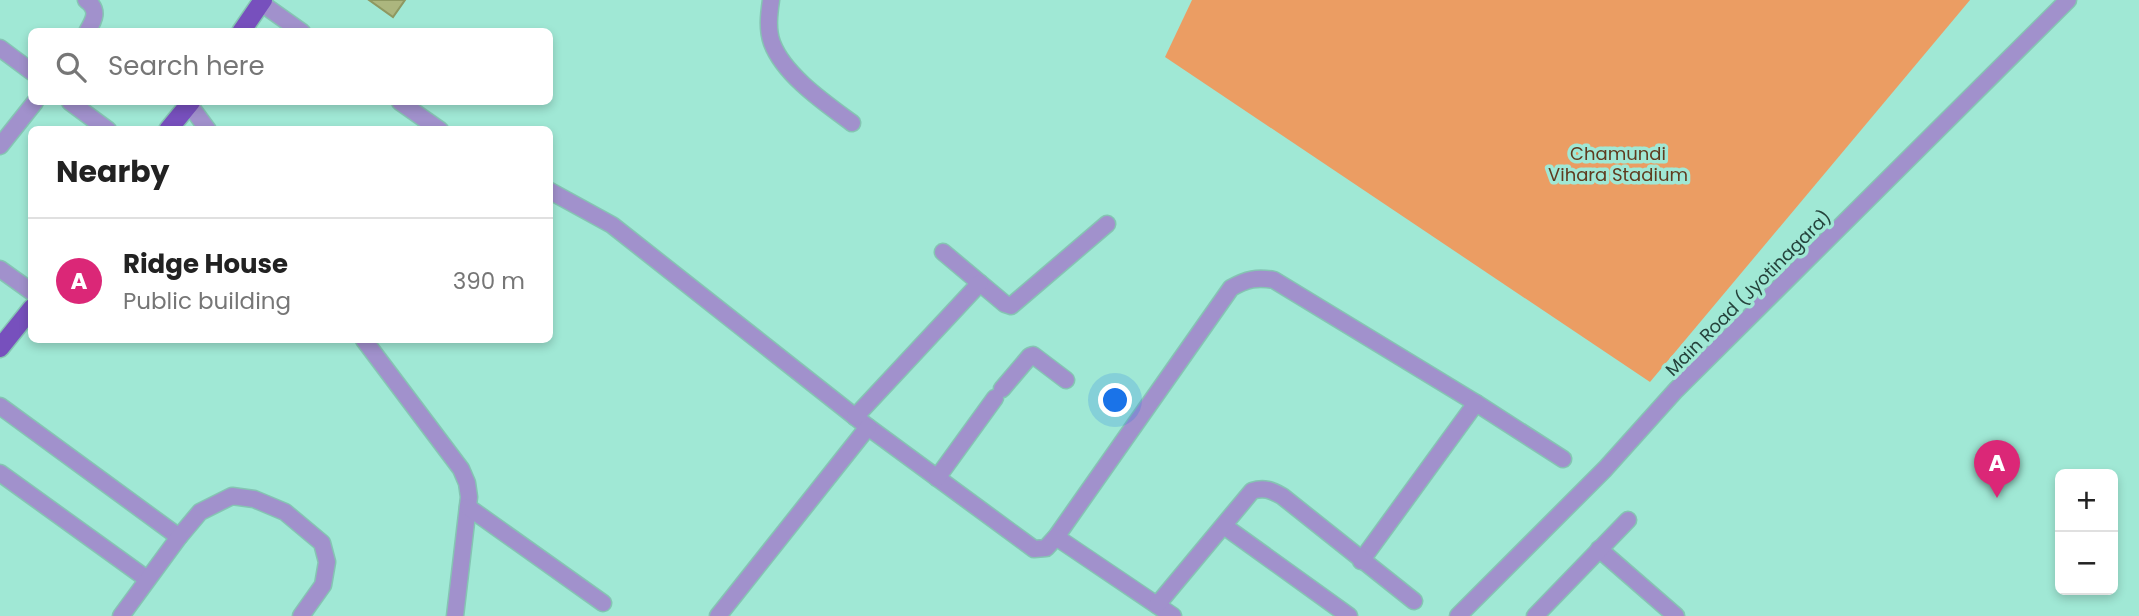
<!DOCTYPE html>
<html lang="en">
<head>
<meta charset="utf-8">
<style>
	:root { --surface:#fff; --page:#f6f6f6; --text:#222; --muted:#767676; --line:#e0e0e0; --accent:#db2777 }
	body { margin:0; font-family:Poppins,sans-serif; background:var(--page); color:var(--text) }
	.controls { position:absolute; right:21px; bottom:21px; display:grid; overflow:hidden; border-radius:10px; box-shadow:0 4px 10px #0003 }
	.controls button { width:63px; height:63px; display:grid; place-items:center; padding:0; border:0; border-bottom:2px solid var(--line); background:var(--surface); color:var(--text); font:35px sans-serif }
	.you { position:absolute; left:1116px; top:401px; width:24px; height:24px; margin:-18px; border:5px solid #fff; border-radius:50%; background:#1a73e8; box-shadow:0 0 0 10px #1a73e833 }
	.badge { display:grid; place-items:center; width:46px; height:46px; border-radius:50%; background:var(--accent); color:#fff; font-size:23px; font-weight:700 }
	.pin { position:absolute; translate:-50% -58px; filter:drop-shadow(0 2px 4px #0008) }
	.pin::after { content:''; position:absolute; top:37px; width:24px; height:21px; background:inherit; clip-path:polygon(0 0,100% 0,50% 100%) }
	.list { margin:0; padding:0; list-style:none }
	h2 { display:flex; justify-content:space-between; align-items:center; height:91px; margin:0; padding:0 28px; font-size:30px }
	h2 small { font-size:23px; font-weight:400; color:var(--muted) }
	.list li { display:grid; grid-template-columns:46px 1fr auto; gap:21px; align-items:center; box-sizing:border-box; height:126px; padding:0 28px; border-top:2px solid var(--line) }
	.list b { display:block; font-size:26px; white-space:nowrap }
	.list p { margin:0; font-size:23px; white-space:nowrap; color:var(--muted) }
	.list em { font-size:23px; font-style:normal; color:var(--muted) }
	.icon { flex:none; width:38px; height:38px; fill:none; stroke:currentColor; stroke-width:2; stroke-linecap:round; stroke-linejoin:round }
	.map { position:relative; flex:none; width:2139px; height:616px; overflow:hidden }
	.search { position:absolute; background:var(--surface); box-shadow:0 4px 10px #0003; left:28px; top:28px; width:525px; height:77px; display:flex; align-items:center; gap:18px; box-sizing:border-box; padding:0 24px; border-radius:10px; color:var(--muted); font-size:26px }
	.panel { position:absolute; background:var(--surface); box-shadow:0 4px 10px #0003; left:28px; top:126px; width:525px; height:217px; border-radius:10px }
	.map>svg:first-child { display:block }
	.green { fill:#eb9d63 }
	.building { fill:#acb67e; stroke:#8e9861; stroke-width:2 }
	.lines { fill:none; stroke-linecap:round; stroke-linejoin:round }
	.minor-casing { stroke:#85c4b3; stroke-width:19 }
	.major-casing { stroke:#85c4b3; stroke-width:21 }
	.minor { stroke:#a191cc; stroke-width:16 }
	.major { stroke:#7750bd; stroke-width:18 }
	.labels { text-anchor:middle; dominant-baseline:central; stroke-width:7; stroke-linejoin:round; paint-order:stroke }
	.park-label { font-size:18px; fill:#5f3b1f; stroke:#a0e8d5 }
	.street-label { font-size:18px; fill:#25433c; stroke:#a0e8d5 }
</style>
</head>
<body>
<div class="map">
<svg width="2139" height="616" viewBox="0 0 2139 616">
	<rect width="100%" height="100%" fill="#a0e8d5"/>
	<path class="green" d="M1192 0H1970L1650 382 1165 57Z"/>
	<path class="building" d="M369 0H405L393 17Z"/>
	<g class="lines">
		<g class="minor-casing">
			<g id="minor">
				<path d="M86 0C100 10 94 20 87 32"/>
				<path d="M771 0C769 14 767 29 772 43 784 75 825 103 852 123"/>
				<path d="M261 3 302 32"/>
				<path d="M0 48 32 72"/>
				<path d="M70 102 108 130"/>
				<path d="M400 102 440 130"/>
				<path d="M189 104 208 130"/>
				<path d="M0 146 35 102"/>
				<path d="M550 191 612 225 868 427 1034 549 1046 548 1056 537 1231 288C1247 279 1257 277 1274 280L1476 403 1563 459"/>
				<path d="M943 252 1005 304 1011 306 1107 224"/>
				<path d="M0 269 32 292"/>
				<path d="M364 340 461 469 467 483 469 497 455 616"/>
				<path d="M1002 389 1030 356 1033 355 1066 380"/>
				<path d="M0 406 179 537"/>
				<path d="M855 417 980 283"/>
				<path d="M0 473 147 579"/>
				<path d="M937 478 995 398"/>
				<path d="M468 507 603 603"/>
				<path d="M1224 526 1349 616"/>
				<path d="M1056 537 1173 616"/>
				<path d="M1599 549 1676 616"/>
				<path d="M1361 561 1476 403"/>
				<path d="M1157 605 1252 491C1264 487 1271 490 1282 496L1414 601"/>
				<path d="M121 616 179 537 200 512 232 496 254 499 285 512 322 543 327 562 323 585 301 616"/>
				<path d="M718 616 868 427"/>
				<path d="M1458 616 1605 469 1676 390 2068 0"/>
				<path d="M1535 616 1628 520"/>
			</g>
		</g>
		<g class="major-casing">
			<g id="major">
				<path d="M241 32 263 0"/>
				<path d="M168 130 191 102"/>
				<path d="M0 348 32 308"/>
			</g>
		</g>
		<use href="#minor" class="minor"/>
		<use href="#major" class="major"/>
	</g>
	<g class="labels">
		<g class="park-label">
			<text x="1618" y="153">Chamundi<tspan x="1618" dy="21">Vihara Stadium</tspan></text>
		</g>
		<g class="street-label">
			<text transform="translate(1748 293) rotate(-45)">Main Road (Jyotinagara)</text>
		</g>
	</g>
</svg>
<div class="controls">
<button>+</button>
<button>−</button>
</div>
<div class="you"></div>
<div class="pin badge" style="left:1997px;top:498px">A</div>
<div class="search"><svg class="icon" aria-label="search" viewBox="0 0 24 24"><circle cx="10" cy="10" r="6"/><path d="M15 15l6 6"/></svg>Search here</div>
<section class="panel">
<h2>Nearby<small></small></h2>
<ul class="list">
<li><span class="badge">A</span><div><b>Ridge House</b><p>Public building</p></div><em>390 m</em></li>
</ul>
</section>
</div>
</body>
</html>
